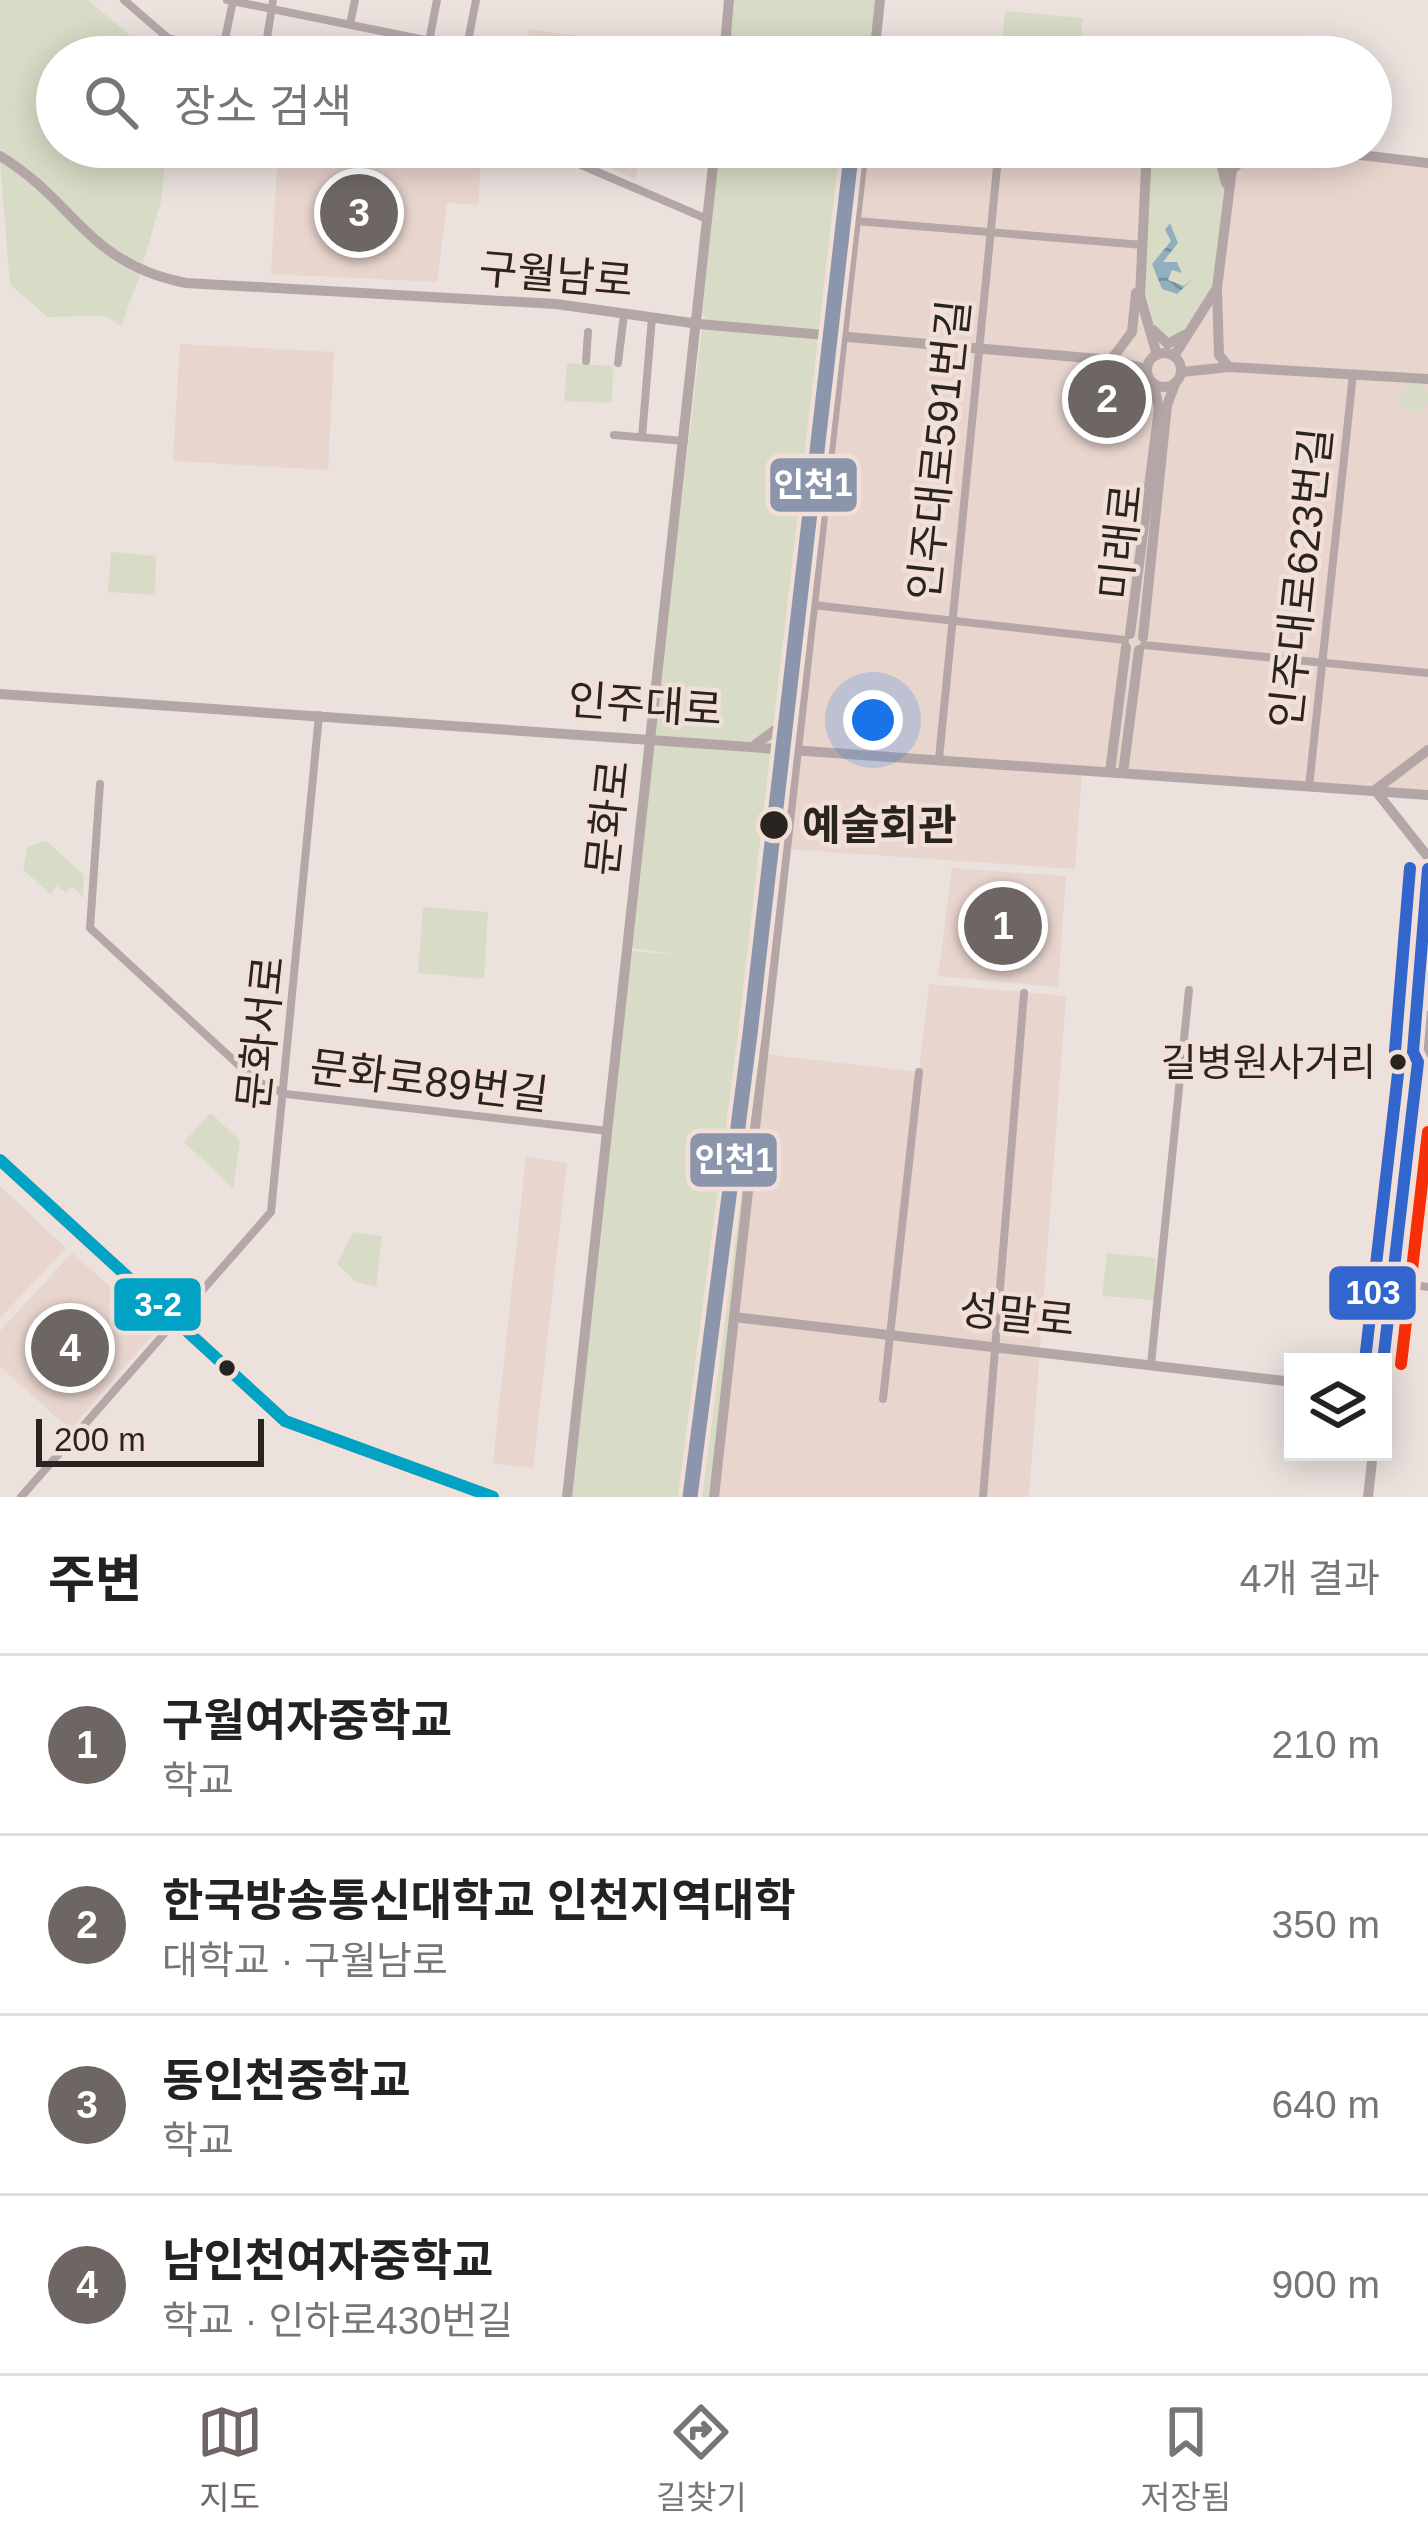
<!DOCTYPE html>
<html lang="ko">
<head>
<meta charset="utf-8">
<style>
	:root { --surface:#fff; --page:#f6f6f6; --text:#222; --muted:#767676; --line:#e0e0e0; --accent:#6e6663 }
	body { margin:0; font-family:Helvetica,"Noto Sans KR",sans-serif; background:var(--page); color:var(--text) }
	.controls { position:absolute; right:36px; bottom:36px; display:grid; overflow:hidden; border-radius:0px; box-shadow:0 6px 30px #0003 }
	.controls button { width:108px; height:108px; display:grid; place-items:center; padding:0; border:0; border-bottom:3px solid var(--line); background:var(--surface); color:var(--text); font:60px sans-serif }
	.scale { position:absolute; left:36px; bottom:30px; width:228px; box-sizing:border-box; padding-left:12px; border:6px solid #2a2421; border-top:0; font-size:33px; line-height:42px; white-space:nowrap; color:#2a2421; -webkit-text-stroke:9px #f1dfd8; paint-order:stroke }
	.you { position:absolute; left:873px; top:720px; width:42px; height:42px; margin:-30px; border:9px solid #fff; border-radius:50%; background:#1a73e8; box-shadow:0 0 0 18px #1a73e833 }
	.badge { display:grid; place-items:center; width:78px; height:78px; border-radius:50%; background:var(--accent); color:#fff; font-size:39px; font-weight:700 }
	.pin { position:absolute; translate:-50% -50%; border:6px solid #fff; box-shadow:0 3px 12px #0006 }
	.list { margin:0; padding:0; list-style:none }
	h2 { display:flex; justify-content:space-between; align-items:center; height:156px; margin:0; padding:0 48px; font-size:51px }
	h2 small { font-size:39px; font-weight:400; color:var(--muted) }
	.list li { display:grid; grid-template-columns:78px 1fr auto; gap:36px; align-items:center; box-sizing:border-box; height:180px; padding:0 48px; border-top:3px solid var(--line) }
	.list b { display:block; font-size:45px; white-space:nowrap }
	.list p { margin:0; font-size:39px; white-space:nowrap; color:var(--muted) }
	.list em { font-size:39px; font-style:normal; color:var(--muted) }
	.icon { flex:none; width:66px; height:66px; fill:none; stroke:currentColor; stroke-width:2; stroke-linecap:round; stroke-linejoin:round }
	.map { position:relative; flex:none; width:1428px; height:1497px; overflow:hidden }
	.search { position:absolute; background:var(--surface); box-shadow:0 6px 30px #0003; left:36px; right:36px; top:36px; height:132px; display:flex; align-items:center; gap:30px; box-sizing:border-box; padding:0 42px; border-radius:66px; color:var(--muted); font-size:45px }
	.sheet { height:876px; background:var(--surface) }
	nav { display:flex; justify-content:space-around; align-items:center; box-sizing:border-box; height:168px; border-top:3px solid var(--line); background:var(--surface); font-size:33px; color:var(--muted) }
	nav a { display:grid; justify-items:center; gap:6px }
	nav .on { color:var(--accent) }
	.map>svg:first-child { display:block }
	.built { fill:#e8d5ce }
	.park { fill:#d8dcc6 }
	.water { fill:url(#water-waves) }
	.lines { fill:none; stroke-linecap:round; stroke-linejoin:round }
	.street { stroke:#b5a7a8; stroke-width:8 }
	.secondary { stroke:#b4a6a7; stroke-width:10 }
	.bus-1-casing { stroke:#f1dfd8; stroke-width:21 }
	.bus-2-casing { stroke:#f1dfd8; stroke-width:21 }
	.bus-3-casing { stroke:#f1dfd8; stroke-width:21 }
	.bus-4-casing { stroke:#f1dfd8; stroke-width:21 }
	.bus-1 { stroke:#36c; stroke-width:12 }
	.bus-2 { stroke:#f72f08; stroke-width:12 }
	.bus-3 { stroke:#36c; stroke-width:12 }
	.bus-4 { stroke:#02a2c5; stroke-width:12 }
	.metro-1-casing { stroke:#f1dfd8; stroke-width:24 }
	.metro-1 { stroke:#8b96ac; stroke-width:15 }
	.stop-dot { fill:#2a2421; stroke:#f1dfd8; stroke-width:4.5 }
	.labels { text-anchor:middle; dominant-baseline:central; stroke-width:9; stroke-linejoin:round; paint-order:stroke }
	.bus-label { font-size:39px; fill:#2a2421; stroke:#f1dfd8; text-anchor:end }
	.street-label { font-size:42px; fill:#2a2421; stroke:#f1dfd8 }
	.stop-label { font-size:42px; font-weight:bold; fill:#2a2421; stroke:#f1dfd8; text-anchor:start }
	.line-badge { stroke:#f1dfd8; stroke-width:4.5 }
	.badge-label { font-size:33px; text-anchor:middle; font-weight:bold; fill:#fff }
</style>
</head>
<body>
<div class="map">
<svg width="1428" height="1497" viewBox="0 0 1428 1497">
	<defs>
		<pattern id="water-waves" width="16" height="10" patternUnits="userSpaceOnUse" patternTransform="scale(3)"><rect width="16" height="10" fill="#91b0bf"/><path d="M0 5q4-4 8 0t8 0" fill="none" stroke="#778f9b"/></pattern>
	</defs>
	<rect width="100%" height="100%" fill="#ebe2de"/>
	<g class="built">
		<path d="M529 29 653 47 652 57H535L526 48Z"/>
		<path d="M278 147H456L480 168 479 205 447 203 437 282 271 274Z"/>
		<path d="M558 147H641L636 179Z"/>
		<path d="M864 147H1293L1428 163V795L1082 771 1075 869 786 849Z"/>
		<path d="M180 344 334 352 328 470 173 461Z"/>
		<path d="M952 868 1066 876 1058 987 938 976Z"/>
		<path d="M929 984 1066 996 1029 1497H714L763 1054 919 1072Z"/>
		<path d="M526 1157 567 1163 533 1468 493 1463Z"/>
		<path d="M0 1186 66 1248 0 1318Z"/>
		<path d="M72 1253 158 1328 70 1430 0 1366V1331Z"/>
	</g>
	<g class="park">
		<path d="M0 0H88L154 56 57 57V147H167L161 201 142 267 94 238 25 166 0 152Z"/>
		<path d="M729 0H880L874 57H724Z"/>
		<path d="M1005 11 1083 18 1079 57H1001Z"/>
		<path d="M715 147H864L714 1497H571L631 951 679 955 631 948 653 742 704 741 654 735 702 328 709 325 700 310Z"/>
		<path d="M1160 147 1190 157 1218 150 1227 186 1217 288 1175 338 1161 336C1138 285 1132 197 1160 147Z"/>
		<path d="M0 162C53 193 83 249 140 275L121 326 105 316 48 317 10 285Z"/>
		<path d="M567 363 613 366 612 403 564 401Z"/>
		<circle cx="1415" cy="398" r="14"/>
		<path d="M111 552 156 556 155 595 108 592Z"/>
		<path d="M46 841 84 875 83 897 72 886 66 893 57 886 50 894 23 869 28 846Z"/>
		<path d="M423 907 488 912 484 979 418 973Z"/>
		<path d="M211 1113 240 1141 233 1188 184 1142Z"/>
		<path d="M353 1232 382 1236 376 1287 356 1282 337 1264Z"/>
		<path d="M1107 1253 1156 1258 1154 1300 1102 1296Z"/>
	</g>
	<path class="water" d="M1170 223 1178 243 1163 262H1177L1182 273 1172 270 1168 280 1184 286 1193 279 1177 294 1162 289 1152 264 1171 241 1165 230Z"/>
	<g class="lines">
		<g class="street">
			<path d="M124 0 168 38 239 57"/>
			<path d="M227 0 445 44"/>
			<path d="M350 24 355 0"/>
			<path d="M222 53 233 1"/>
			<path d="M264 57 273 0"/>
			<path d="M426 57 437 0"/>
			<path d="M465 57 476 0"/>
			<path d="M539 147 707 219"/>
			<path d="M856 221 1143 245"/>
			<path d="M586 361 588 332"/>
			<path d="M618 363 624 314"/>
			<path d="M614 435 684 441"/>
			<path d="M642 437 652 317"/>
			<path d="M813 605 1125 640"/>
			<path d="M1144 645 1428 673"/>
			<path d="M939 759 999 147"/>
			<path d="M100 784 90 928 256 1081 286 1094 608 1131"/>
			<path d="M1309 787 1353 374"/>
			<path d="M1411 1127 1428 1129"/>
			<path d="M1393 1273 1403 1283 1428 1287"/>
			<path d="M1151 1364 1189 990"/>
			<path d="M883 1399 919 1072"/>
			<path d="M21 1497 271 1212 319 715"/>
			<path d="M983 1497 1024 993"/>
		</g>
		<g class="secondary">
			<path d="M724 57 729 0"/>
			<path d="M874 57 880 0"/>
			<path d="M1147 147 1140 296 1157 355"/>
			<path d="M1172 147 1199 157 1226 147"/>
			<path d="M1217 147 1226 183"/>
			<path d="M1293 147 1428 163"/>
			<path d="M0 156C75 201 87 264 186 283L556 304 699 324 1111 360 1147 369"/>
			<path d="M1217 290 1219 355 1229 367"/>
			<path d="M1153 330 1168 344 1184 335"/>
			<circle cx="1164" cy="370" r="17"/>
			<path d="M1174 356 1217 288 1232 169 1260 147"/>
			<path d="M1111 360 1132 332 1136 293"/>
			<path d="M1182 372 1229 367 1428 379"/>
			<path d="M1130 634 1159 409 1154 384"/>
			<path d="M1143 637 1167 405 1175 384"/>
			<path d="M0 694 1428 795"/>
			<path d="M756 744 801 711"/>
			<path d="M1428 750 1375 790 1428 857"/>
			<path d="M1110 772 1126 647"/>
			<path d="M1123 773 1139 650"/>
			<path d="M1418 1062 1413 1052 1428 869"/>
			<path d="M0 1160 285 1421 493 1497"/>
			<path d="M734 1317 1293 1382"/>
			<path d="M1383 1362 1428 1016"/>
			<path d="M567 1497 715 147"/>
			<path d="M714 1497 864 147"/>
			<path d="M1368 1497 1373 1452"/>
		</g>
		<g class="bus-1-casing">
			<path id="bus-1" d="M1383 1362 1418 1062 1413 1052 1428 869"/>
		</g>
		<g class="bus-2-casing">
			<path id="bus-2" d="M1401 1364 1428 1132"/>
		</g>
		<g class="bus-3-casing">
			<path id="bus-3" d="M1365 1360 1399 1065 1395 1051 1410 868"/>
		</g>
		<g class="bus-4-casing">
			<path id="bus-4" d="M0 1160 285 1421 493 1497"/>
		</g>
		<use href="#bus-1" class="bus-1"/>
		<use href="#bus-2" class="bus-2"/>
		<use href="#bus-3" class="bus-3"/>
		<use href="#bus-4" class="bus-4"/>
		<g class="metro-1-casing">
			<path id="metro-1" d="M690 1497 750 1034 852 147"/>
		</g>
		<use href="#metro-1" class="metro-1"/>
	</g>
	<g class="stop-dot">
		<circle cx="774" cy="825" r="16"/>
		<circle cx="1398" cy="1062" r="10"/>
		<circle cx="227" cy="1368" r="10"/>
	</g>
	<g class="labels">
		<g class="bus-label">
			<text x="1376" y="1062">길병원사거리</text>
		</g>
		<g class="street-label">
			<text transform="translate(556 275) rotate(5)">구월남로</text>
			<text transform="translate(939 450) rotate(-84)">인주대로591번길</text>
			<text transform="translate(1121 542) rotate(-84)">미래로</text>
			<text transform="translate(1301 578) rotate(-84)">인주대로623번길</text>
			<text transform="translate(645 705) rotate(4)">인주대로</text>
			<text transform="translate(608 818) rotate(-84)">문화로</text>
			<text transform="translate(261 1033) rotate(-84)">문화서로</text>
			<text transform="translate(429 1081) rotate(7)">문화로89번길</text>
			<text transform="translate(1017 1315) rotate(6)">성말로</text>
		</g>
		<g class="stop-label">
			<text x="802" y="825">예술회관</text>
		</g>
	</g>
	<g class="line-badge">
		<rect x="768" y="456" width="91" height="58" rx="12" fill="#8b96ac"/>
		<rect x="688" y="1131" width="91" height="58" rx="12" fill="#8b96ac"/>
		<rect x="1327" y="1264" width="91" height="58" rx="12" fill="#36c"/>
		<rect x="112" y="1276" width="91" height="57" rx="12" fill="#02a2c5"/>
	</g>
	<g class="badge-label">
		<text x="813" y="496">인천1</text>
		<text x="734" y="1171">인천1</text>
		<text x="1373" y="1304">103</text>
		<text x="158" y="1316">3-2</text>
	</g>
</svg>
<div class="controls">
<button><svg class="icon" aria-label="layers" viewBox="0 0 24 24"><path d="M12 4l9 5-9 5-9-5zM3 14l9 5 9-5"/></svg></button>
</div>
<div class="scale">200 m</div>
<div class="you"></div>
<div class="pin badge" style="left:1003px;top:926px">1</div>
<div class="pin badge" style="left:1107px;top:399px">2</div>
<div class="pin badge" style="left:359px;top:213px">3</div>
<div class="pin badge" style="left:70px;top:1348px">4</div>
<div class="search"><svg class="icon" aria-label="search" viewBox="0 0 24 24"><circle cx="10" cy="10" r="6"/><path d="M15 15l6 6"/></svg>장소 검색</div>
</div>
<section class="sheet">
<h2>주변<small>4개 결과</small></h2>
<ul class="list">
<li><span class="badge">1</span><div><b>구월여자중학교</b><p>학교</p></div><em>210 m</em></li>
<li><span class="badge">2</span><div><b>한국방송통신대학교 인천지역대학</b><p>대학교 · 구월남로</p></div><em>350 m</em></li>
<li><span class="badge">3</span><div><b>동인천중학교</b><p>학교</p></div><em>640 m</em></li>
<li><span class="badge">4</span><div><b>남인천여자중학교</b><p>학교 · 인하로430번길</p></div><em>900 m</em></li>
</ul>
</section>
<nav>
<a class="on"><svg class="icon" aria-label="map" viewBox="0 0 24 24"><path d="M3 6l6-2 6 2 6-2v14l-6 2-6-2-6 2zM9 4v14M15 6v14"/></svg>지도</a>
<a><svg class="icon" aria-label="directions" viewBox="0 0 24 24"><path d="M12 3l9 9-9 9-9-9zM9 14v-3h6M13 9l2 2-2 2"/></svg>길찾기</a>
<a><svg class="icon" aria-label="saved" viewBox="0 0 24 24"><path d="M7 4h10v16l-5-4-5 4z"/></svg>저장됨</a>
</nav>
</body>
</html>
